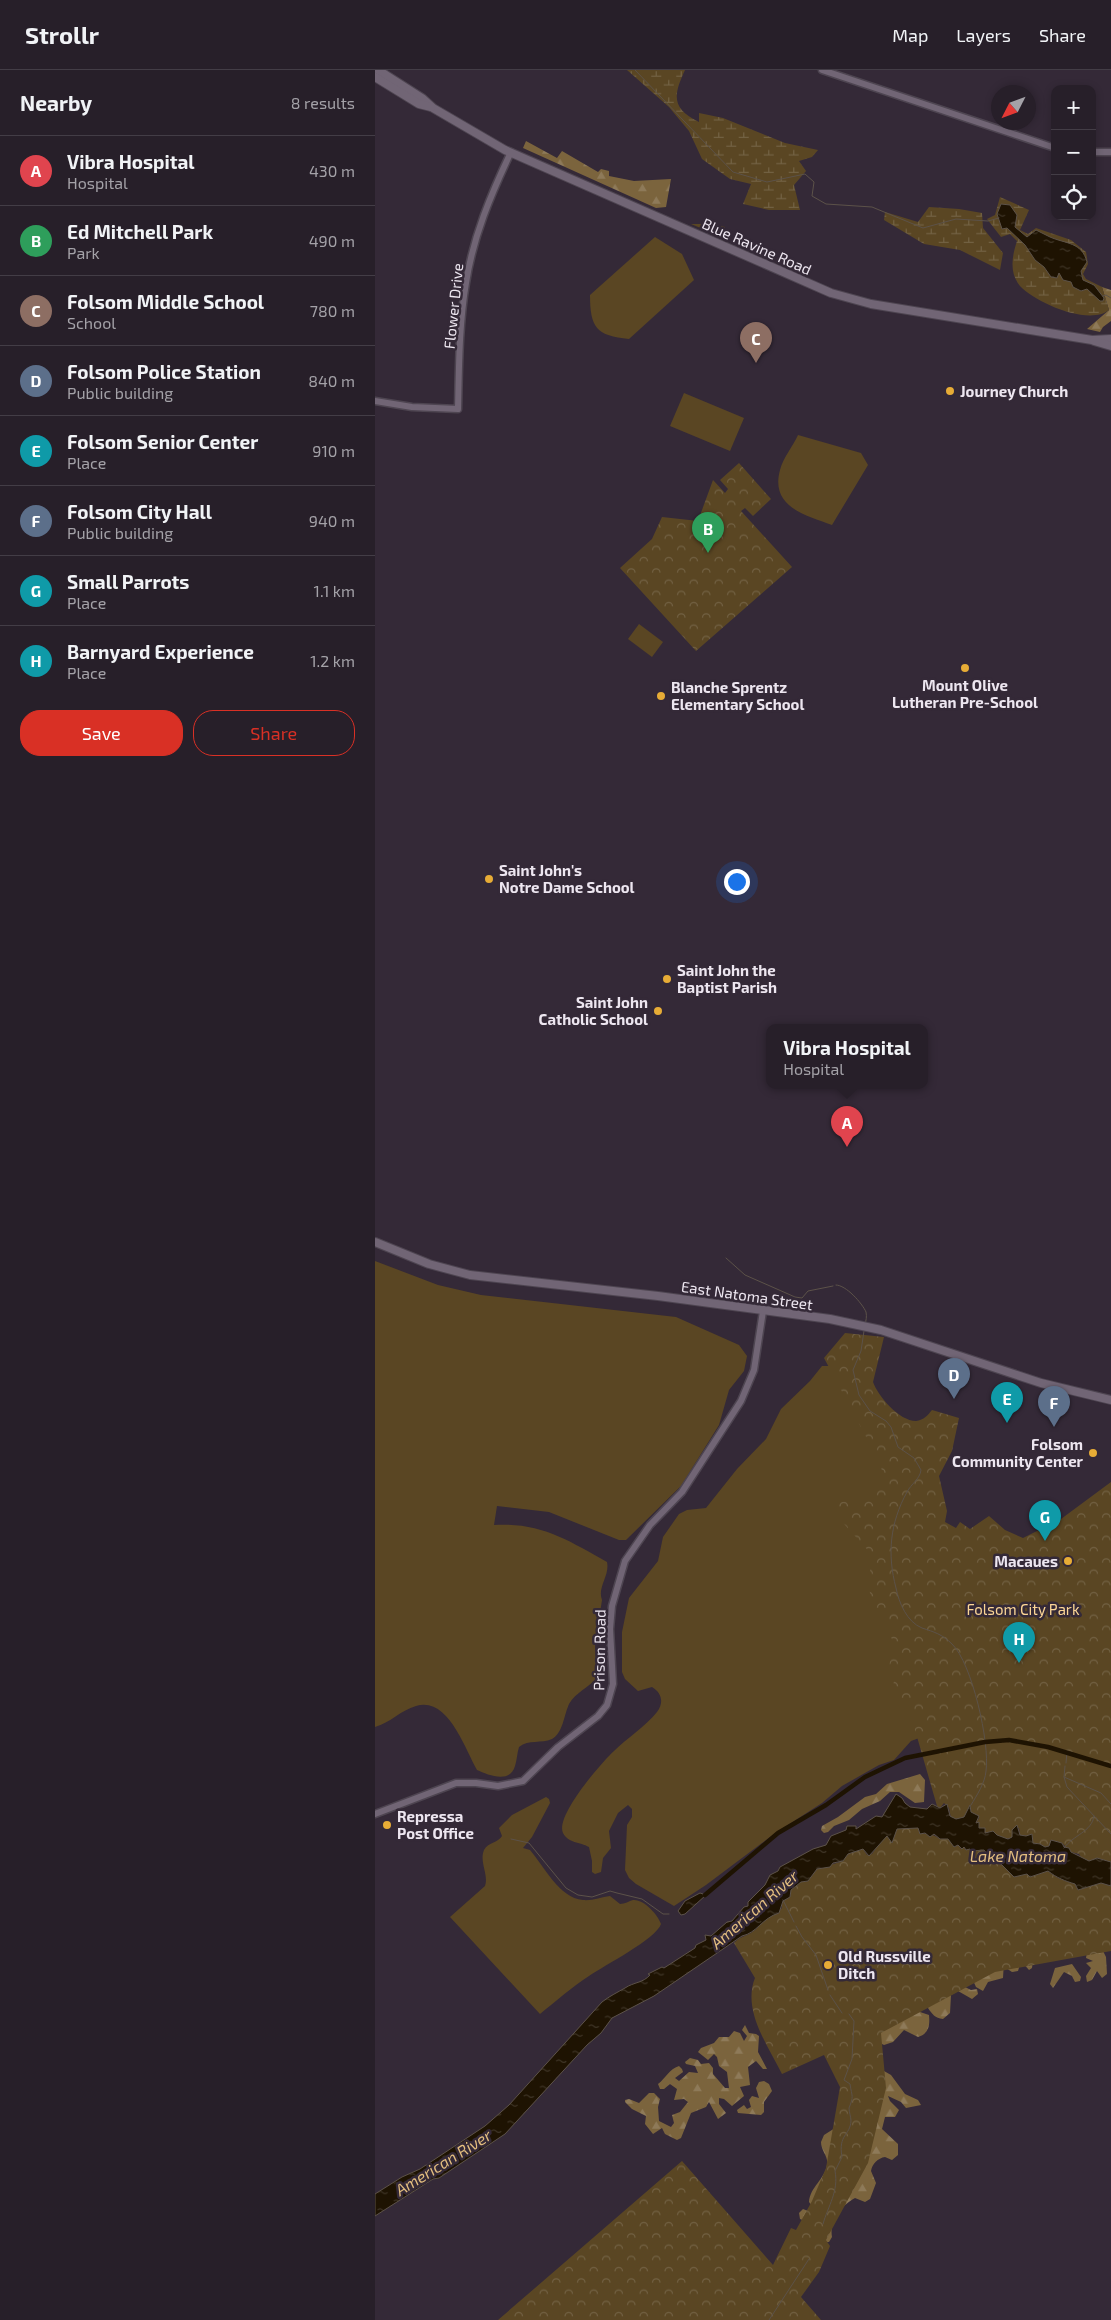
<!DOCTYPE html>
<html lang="en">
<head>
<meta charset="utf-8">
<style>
	:root { --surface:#271f29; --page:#2f2731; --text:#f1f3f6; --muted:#a4a2a8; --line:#433d46; --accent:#d93025 }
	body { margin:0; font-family:"Exo 2",sans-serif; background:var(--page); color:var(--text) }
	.controls { position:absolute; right:15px; top:15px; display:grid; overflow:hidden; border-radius:10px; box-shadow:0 2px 8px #0003 }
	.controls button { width:45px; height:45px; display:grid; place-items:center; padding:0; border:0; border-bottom:1px solid var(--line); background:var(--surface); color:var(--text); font:25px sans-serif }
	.compass { position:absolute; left:616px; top:15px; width:45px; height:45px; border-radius:50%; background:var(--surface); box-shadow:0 2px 8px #0003; rotate:228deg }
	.you { position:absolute; left:361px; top:811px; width:18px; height:18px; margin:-12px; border:4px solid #fff; border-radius:50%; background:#1a73e8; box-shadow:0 0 0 8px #1a73e833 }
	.badge { display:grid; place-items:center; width:32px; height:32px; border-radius:50%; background:var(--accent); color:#fff; font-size:16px; font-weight:700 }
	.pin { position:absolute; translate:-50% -41px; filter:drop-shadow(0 1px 2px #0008) }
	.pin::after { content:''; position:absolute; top:26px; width:18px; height:15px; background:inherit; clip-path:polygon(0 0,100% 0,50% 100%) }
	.popup { position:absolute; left:391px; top:954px; width:162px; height:65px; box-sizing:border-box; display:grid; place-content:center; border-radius:10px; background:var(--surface); filter:drop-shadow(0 1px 4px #0005); font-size:16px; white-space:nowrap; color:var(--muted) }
	.popup b { font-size:19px; color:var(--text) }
	.popup::after { content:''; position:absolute; left:50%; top:100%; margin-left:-10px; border:10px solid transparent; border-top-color:var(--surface) }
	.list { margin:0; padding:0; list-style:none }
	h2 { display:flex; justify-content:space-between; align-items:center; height:65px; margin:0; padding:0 20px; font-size:21px }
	h2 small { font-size:16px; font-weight:400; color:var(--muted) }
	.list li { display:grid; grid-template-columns:32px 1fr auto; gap:15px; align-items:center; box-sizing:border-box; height:70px; padding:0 20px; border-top:1px solid var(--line) }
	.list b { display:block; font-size:19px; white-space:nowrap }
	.list p { margin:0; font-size:16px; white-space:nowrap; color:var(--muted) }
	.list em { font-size:16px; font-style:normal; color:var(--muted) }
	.actions { display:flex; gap:10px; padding:15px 20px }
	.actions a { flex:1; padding:11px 0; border:1px solid var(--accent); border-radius:20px; text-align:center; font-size:18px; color:var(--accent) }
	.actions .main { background:var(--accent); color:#fff }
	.icon { flex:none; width:28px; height:28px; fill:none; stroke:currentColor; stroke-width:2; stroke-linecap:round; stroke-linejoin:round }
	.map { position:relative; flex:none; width:736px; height:2250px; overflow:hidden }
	header { display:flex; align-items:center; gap:30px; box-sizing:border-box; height:70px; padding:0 25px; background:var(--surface); border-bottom:1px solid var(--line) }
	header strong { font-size:24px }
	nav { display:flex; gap:28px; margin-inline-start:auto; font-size:18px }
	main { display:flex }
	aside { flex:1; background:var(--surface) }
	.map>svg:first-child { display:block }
	.grass { fill:#5a4623 }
	.forest { fill:url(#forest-firs) }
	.wetland { fill:url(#wetland-marsh) }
	.park { fill:url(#park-crowns) }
	.water { fill:url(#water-ripples); stroke:#5c5249 }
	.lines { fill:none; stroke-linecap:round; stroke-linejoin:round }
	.stream { stroke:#5c5249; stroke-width:1 }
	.canal { stroke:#1e1302; stroke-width:4.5 }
	.tertiary-casing { stroke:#4e4551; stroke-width:9 }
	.secondary-casing { stroke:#4e4551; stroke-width:10 }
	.tertiary { stroke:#716575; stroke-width:6 }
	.secondary { stroke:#716575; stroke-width:8 }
	.poi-dot { fill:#e7ac36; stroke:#342937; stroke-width:2 }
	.labels { text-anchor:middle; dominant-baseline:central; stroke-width:5; stroke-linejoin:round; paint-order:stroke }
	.street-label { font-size:15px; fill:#ede6f0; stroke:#342937 }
	.poi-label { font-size:15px; font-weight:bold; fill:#ede6f0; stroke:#342937; text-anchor:start }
	.park-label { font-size:15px; fill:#fcd696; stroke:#342937 }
	.water-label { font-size:16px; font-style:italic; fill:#e4be7f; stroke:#342937 }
</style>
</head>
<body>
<header>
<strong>Strollr</strong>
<nav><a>Map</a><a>Layers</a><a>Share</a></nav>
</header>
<main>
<aside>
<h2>Nearby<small>8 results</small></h2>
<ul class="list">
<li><span class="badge" style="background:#e0444e">A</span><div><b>Vibra Hospital</b><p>Hospital</p></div><em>430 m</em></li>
<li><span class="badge" style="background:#2e9e5b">B</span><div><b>Ed Mitchell Park</b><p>Park</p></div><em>490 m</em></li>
<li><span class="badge" style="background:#8d6e63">C</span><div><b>Folsom Middle School</b><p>School</p></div><em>780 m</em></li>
<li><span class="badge" style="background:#5c6f8a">D</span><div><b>Folsom Police Station</b><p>Public building</p></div><em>840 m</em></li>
<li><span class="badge" style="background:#0f9aa8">E</span><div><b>Folsom Senior Center</b><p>Place</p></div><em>910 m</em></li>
<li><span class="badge" style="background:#5c6f8a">F</span><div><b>Folsom City Hall</b><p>Public building</p></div><em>940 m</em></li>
<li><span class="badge" style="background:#0f9aa8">G</span><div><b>Small Parrots</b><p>Place</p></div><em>1.1 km</em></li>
<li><span class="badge" style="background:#0f9aa8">H</span><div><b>Barnyard Experience</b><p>Place</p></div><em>1.2 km</em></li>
</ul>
<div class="actions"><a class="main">Save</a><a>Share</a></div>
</aside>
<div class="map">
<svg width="736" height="2250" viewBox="0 0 736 2250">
	<defs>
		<pattern id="forest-firs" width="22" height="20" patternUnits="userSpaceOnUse" patternTransform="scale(1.25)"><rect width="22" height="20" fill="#7b643d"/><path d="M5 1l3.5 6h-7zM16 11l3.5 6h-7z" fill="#8e7a59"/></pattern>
		<pattern id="wetland-marsh" width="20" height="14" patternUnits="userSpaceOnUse" patternTransform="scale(1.25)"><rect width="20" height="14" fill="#5a4623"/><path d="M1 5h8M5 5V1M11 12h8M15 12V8" fill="none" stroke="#726143"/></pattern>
		<pattern id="park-crowns" width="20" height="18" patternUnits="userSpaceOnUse" patternTransform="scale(1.25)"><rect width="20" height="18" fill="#5a4623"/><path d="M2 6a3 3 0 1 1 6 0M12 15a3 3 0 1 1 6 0" fill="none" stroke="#726143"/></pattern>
		<pattern id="water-ripples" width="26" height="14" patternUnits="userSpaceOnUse" patternTransform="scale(1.25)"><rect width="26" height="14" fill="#1e1302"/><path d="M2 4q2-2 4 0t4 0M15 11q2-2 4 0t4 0" fill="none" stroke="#3f3527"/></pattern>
	</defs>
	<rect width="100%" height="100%" fill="#342937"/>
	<g class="grass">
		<path d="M316 154H337L350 157 347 167Z"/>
		<path d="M280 167 307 184 319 210 254 269C221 266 215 257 215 225Z"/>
		<path d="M309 323 369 348 355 381 295 356Z"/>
		<path d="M423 365 486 383 493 395 457 455C430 445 395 437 405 400 408 388 418 376 423 365Z"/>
		<path d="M264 554 288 572 277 587 253 569Z"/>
		<path d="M0 1191 63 1215 106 1225 301 1247 364 1275 372 1286 369 1301 354 1320 344 1355 306 1416 251 1470H244L174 1442 122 1436 119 1455C165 1452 193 1470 232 1492 235 1506 222 1517 227 1530L220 1576 222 1608C213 1618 201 1622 194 1634 189 1645 188 1663 177 1669 166 1674 154 1669 144 1677 142 1683 142 1690 140 1696 135 1714 113 1705 102 1700 90 1679 73 1626 41 1636 26 1640 15 1653 0 1657Z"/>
		<path d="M447 1296H460L506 1357 547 1667 536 1671 519 1690 504 1695 467 1716 447 1733 399 1764 331 1815 299 1836 261 1814 254 1808 250 1800 252 1755 257 1747V1739L253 1735 243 1743 234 1761 236 1778 228 1788 226 1802 220 1804 217 1802V1791L214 1777C205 1772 193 1773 188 1763 180 1746 226 1693 239 1681 252 1668 270 1657 282 1642 289 1633 287 1623 277 1617L263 1621 250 1609 247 1602V1562L254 1528 283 1491 288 1467 304 1444 312 1440 331 1438 362 1399 391 1369 406 1339 435 1311Z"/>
		<path d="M171 1727 174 1729 175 1733 157 1767 148 1778 155 1780C169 1796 184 1828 208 1830 217 1831 226 1827 235 1826L245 1834C250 1834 254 1831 258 1830 269 1829 283 1845 286 1854 281 1869 230 1895 214 1906 197 1917 181 1931 165 1944L75 1847 110 1816C114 1805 104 1792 109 1780 113 1772 123 1773 127 1766L124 1758 137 1745Z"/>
	</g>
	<g class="forest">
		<path d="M151 71 182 88 187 81 223 102 226 99 234 101V106L259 111 296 109 291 137 281 138 148 78Z"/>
		<path d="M727 217 736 220V251L728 257 725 262 712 259 734 240Z"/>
		<path d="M545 1704 550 1710 549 1732 540 1733 524 1722H515L505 1731 487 1739 474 1750 459 1756 453 1762 449 1763 446 1760 447 1756 463 1747 490 1727 501 1724 512 1714Z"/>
		<path d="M664 1872 667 1878C662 1889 660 1879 657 1898L654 1900 646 1891 643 1901 637 1902 631 1898 629 1891 628 1908 613 1912 608 1921 601 1917 596 1906 590 1907 586 1915 596 1920 602 1919 603 1924 597 1929 583 1921 576 1925 575 1943 568 1949C560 1948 557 1944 553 1938L555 1931 547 1927H535L533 1925 535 1920 548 1915C552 1903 554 1902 564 1899 568 1898 572 1895 575 1893L580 1901 588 1894 597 1898 602 1892 599 1887 609 1881 618 1886C628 1880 632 1884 642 1877L645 1881 641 1886 643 1887 653 1876Z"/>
		<path d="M727 1879 731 1887 732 1904 727 1908 722 1901 717 1910 712 1912 711 1906 716 1898 711 1893 718 1891 711 1888 712 1882Z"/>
		<path d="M697 1894 706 1907 705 1911 700 1912 697 1906 689 1902 678 1918 675 1914 680 1898Z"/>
		<path d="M542 1941 554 1945C555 1955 554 1964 543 1967L529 1960 518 1972 509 1975 505 1973 509 2001 516 2005 530 2024 543 2030 546 2035 531 2038 526 2032 513 2026 515 2031 524 2040 520 2047H510L507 2059 523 2074V2085L517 2090 510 2087C503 2088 497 2094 496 2101L501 2113 495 2129 490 2132 480 2128C467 2135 454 2151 457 2167L454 2172H450L430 2151 425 2149 424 2143 428 2139 433 2141 437 2136 434 2132C435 2117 450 2109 452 2095 454 2087 446 2081 446 2072L449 2065 460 2058 467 2017 457 1987Z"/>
		<path d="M370 1955 374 1963 381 1964 384 1966 383 1982 392 1999H388L381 1991 373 1997 375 2015 365 2017 369 2026 357 2036 349 2029 344 2028V2034L351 2043 343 2049 334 2032 331 2037 316 2043 306 2068 302 2070 290 2064 287 2058 278 2064 270 2054 271 2046 257 2039 250 2032V2030L254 2029 264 2033 274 2023H279L285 2029 283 2037 284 2051 296 2057 299 2053 297 2045 305 2042 313 2032 309 2029 299 2030 302 2019 295 2014 289 2019H285L283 2014C291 2008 294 1999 304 1996L307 1999 308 2002 300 2008 304 2011 314 2002 323 2003 320 1996 311 1994 310 1992 315 1988 323 1990 326 1994 334 1993 338 1998V2004L350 2018H354L352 2002 344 1996 342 1987 339 1984 333 1990 323 1982 326 1978 339 1973 344 1967H354L359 1961 365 1963 369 1971 372 1966 367 1960Z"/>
		<path d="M389 2011 394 2014 397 2021 389 2032V2042L386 2045 363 2043 362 2040 369 2035 372 2039 376 2037 374 2030 377 2026 384 2028 381 2018 384 2012Z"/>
	</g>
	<g class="wetland">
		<path d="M252 0H310C299 24 295 38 324 52V43L348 48 410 73 443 80 437 87 424 91 431 101 419 115 425 140H394L368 134 376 114 355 109 327 89 314 61 294 37Z"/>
		<path d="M625 127 654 140 645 160 653 164 661 158 696 170 711 182 713 194 708 204 711 209 727 217 734 240C714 256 661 233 645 216 634 203 637 186 642 171L635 164 626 167 612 149 620 145Z"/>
		<path d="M554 137 584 139 607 143 608 158 628 183 625 200 585 180 549 174 509 150 510 142 543 152Z"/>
	</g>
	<g class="park">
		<path d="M364 393 396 429 378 446 370 438 366 441 417 497 321 581 245 498 277 469 287 447 323 451 338 410 350 423 353 419 345 410Z"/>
		<path d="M470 1263 509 1267 498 1312C503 1326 524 1351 541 1351 549 1350 553 1345 557 1340L584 1348 577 1381 564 1406 572 1441 570 1452 581 1458 585 1452 595 1459 614 1446 630 1460 648 1468 686 1449 736 1412V1792L722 1788 716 1791 707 1789 704 1784 696 1782 687 1773 676 1770 674 1776 670 1777 665 1774 657 1773 656 1770 658 1767 645 1765 644 1758 637 1760V1767C631 1771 623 1766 618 1762L610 1763 604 1758 603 1753H601L604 1748 596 1742V1737L589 1747 583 1750 576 1748 574 1738 569 1733 565 1738 562 1736 536 1646 515 1623 521 1606 514 1595 520 1575 496 1529 493 1511 498 1486 461 1445 460 1439 465 1432C473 1431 481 1432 489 1430 506 1425 510 1407 505 1393L449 1288Z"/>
		<path d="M540 1757 543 1758 545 1764C553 1763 559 1764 565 1769H573L580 1777 583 1775 586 1779 588 1777 591 1780H609L615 1789 626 1794 639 1806 652 1804 655 1807C661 1805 667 1802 673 1801 684 1810 687 1809 700 1814L703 1820 726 1813 736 1816V1881L620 1902 506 1963 511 2018 493 2093 451 2170 455 2176 444 2202 426 2227 446 2250H123L307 2091 398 2195 416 2158 421 2160 437 2131 451 2098 465 2017 449 1985 407 2004C393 1976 367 1940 380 1908L359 1873C365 1866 374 1866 381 1859 387 1854 392 1846 400 1844L407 1838V1831L415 1824V1820L426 1812 433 1811 442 1799 465 1792 473 1784 488 1779 492 1785 497 1784 506 1771 512 1766 516 1771 522 1759Z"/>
	</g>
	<g class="water">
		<path d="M626 134 635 135 642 145 640 157 652 167 661 160C666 162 670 165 675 167 691 174 707 172 712 192L706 201 708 210 719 215 729 228 728 231H725L712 219 706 221 698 217 696 212 688 210 684 203 682 208 676 207 669 197 660 190 650 175 632 158 627 159 622 144Z"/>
		<path d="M521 1724 527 1728 530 1733 535 1737 552 1739 557 1734 565 1738 572 1734 575 1746 581 1749 589 1747 595 1735 596 1742 604 1746 601 1753 604 1752V1758H610V1763L618 1761 622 1765 633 1769 637 1767V1760L642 1755 645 1765 651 1766 657 1764 658 1773 665 1774 670 1777 674 1776 676 1770 687 1773 689 1777 694 1778 696 1782 714 1791 722 1788 736 1792V1816L726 1813 703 1820 700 1814C690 1811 682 1808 673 1801 667 1803 661 1805 655 1807L652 1804 639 1807 626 1794 619 1793 609 1780 597 1781 595 1779 591 1780 589 1777 587 1779 583 1775 579 1777 573 1769H565L559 1764 555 1767 550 1763 545 1764 543 1758 522 1759 517 1773 512 1766 494 1786 488 1779 473 1784 468 1791 458 1793 455 1797 442 1799 433 1811 426 1812 416 1820 415 1827 408 1831 404 1843C387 1848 382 1863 367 1866L279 1926 237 1948 226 1963 212 1975 130 2064 64 2108 58 2109 0 2146V2124L27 2107 45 2099 110 2056 134 2035 227 1932C233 1927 243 1922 250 1918 259 1912 268 1913 275 1905L273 1904 287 1897 289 1898 320 1878 321 1875 331 1870 330 1865 336 1866 352 1852 357 1851 369 1837 373 1836V1832L390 1815 395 1805 403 1801 405 1797 438 1779 451 1775 456 1766 471 1760 472 1756H481V1759L501 1746 507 1747Z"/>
		<path d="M325 1823 331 1825 310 1844 306 1845 303 1841 310 1831Z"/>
	</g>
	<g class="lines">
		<g class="stream">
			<path d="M260 0 358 102 392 112 430 104 439 112 437 126 451 134 497 137 548 158 581 149 613 151 624 148"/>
			<path d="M728 226 731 225 736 228"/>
			<path d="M351 1188 370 1205 420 1227 427 1228 433 1221 458 1216"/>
			<path d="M461 1215C471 1215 487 1233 491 1242 492 1247 491 1250 490 1255"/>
			<path d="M489 1261 486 1281 478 1300 484 1325 495 1341 511 1351 516 1357 523 1377 539 1388 546 1400C545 1409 536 1414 532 1422 515 1453 512 1484 521 1518 524 1533 532 1552 547 1558 559 1562 567 1564 577 1574 597 1593 615 1673 611 1701 610 1713 602 1725 596 1735"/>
			<path d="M691 1693 692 1682"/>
			<path d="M690 1696 689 1707 726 1723 736 1734"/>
			<path d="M689 1707 692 1717 736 1764"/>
			<path d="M136 1769 154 1773 191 1818 203 1825 217 1827 235 1821 242 1823 267 1829 288 1844H294"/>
			<path d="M689 1778C698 1765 717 1762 719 1746"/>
			<path d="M408 1830 419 1852"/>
			<path d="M421 1856 427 1867 441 1885 453 1920"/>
			<path d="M455 1925 467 1943"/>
			<path d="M448 2154C453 2136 464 2121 460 2101L467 2087C463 2064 475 2066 476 2051 476 2047 474 2042 474 2038 479 2026 477 2027 475 2014L469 2010 477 1989 479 1951 474 1944"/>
			<path d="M394 2250 434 2189"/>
		</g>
		<path class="canal" d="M330 1825 403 1763 451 1735 490 1707 530 1688 610 1672 634 1670 673 1677 736 1696"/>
		<g class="tertiary-casing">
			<g id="tertiary">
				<path d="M447 0 680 78"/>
				<path d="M717 82H736"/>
				<path d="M0 331 37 337 83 339C84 297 84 254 91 213 98 167 116 124 136 82"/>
				<path d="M0 1744 81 1713H101L123 1716 148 1711 183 1677 223 1646 232 1635 238 1614 235 1559 237 1536 250 1491 275 1455 307 1422 366 1331 379 1300 388 1241"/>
			</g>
		</g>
		<g class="secondary-casing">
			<g id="secondary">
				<path d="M3 0 47 28 58 38 130 80 456 223 496 234 717 270 736 269"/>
				<path d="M0 7 44 34 56 37"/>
				<path d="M719 271 736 276"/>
				<path d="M0 1172 54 1194 95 1205 283 1226 455 1249 506 1260 666 1313 736 1330"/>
			</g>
		</g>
		<use href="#tertiary" class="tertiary"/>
		<use href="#secondary" class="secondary"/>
	</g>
	<g class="poi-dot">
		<circle cx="575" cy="321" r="5"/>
		<circle cx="590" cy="598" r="5"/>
		<circle cx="286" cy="626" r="5"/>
		<circle cx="114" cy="809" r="5"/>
		<circle cx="292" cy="909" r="5"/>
		<circle cx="283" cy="941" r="5"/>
		<circle cx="718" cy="1383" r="5"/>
		<circle cx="693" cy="1491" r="5"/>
		<circle cx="12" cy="1755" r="5"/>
		<circle cx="453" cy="1895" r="5"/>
	</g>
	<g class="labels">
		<g class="street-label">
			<text transform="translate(382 176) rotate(24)">Blue Ravine Road</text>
			<text transform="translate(78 236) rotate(-84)">Flower Drive</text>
			<text transform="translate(372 1225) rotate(8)">East Natoma Street</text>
			<text transform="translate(224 1580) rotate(-89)">Prison Road</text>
		</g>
		<g class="poi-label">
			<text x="585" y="321">Journey Church</text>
			<text x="590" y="615" text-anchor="middle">Mount Olive<tspan x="590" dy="17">Lutheran Pre-School</tspan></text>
			<text x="296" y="617">Blanche Sprentz<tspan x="296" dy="17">Elementary School</tspan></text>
			<text x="124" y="800">Saint John's<tspan x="124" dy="17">Notre Dame School</tspan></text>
			<text x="302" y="900">Saint John the<tspan x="302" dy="17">Baptist Parish</tspan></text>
			<text x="273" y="932" text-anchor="end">Saint John<tspan x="273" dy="17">Catholic School</tspan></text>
			<text x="708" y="1374" text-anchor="end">Folsom<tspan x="708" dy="17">Community Center</tspan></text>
			<text x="683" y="1491" text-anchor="end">Macaues</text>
			<text x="22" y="1746">Repressa<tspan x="22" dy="17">Post Office</tspan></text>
			<text x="463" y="1886">Old Russville<tspan x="463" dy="17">Ditch</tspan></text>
		</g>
		<g class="park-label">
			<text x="648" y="1539">Folsom City Park</text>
		</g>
		<g class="water-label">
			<text x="643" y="1785">Lake Natoma</text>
			<text transform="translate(379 1839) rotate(-41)">American River</text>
			<text transform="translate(68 2092) rotate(-32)">American River</text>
		</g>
	</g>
</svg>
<div class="controls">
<button>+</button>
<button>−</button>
<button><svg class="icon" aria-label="locate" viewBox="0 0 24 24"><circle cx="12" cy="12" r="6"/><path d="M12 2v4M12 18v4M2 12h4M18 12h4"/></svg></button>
</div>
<svg class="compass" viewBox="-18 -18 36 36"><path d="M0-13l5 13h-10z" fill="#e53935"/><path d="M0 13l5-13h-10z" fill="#a4a2a8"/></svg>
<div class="you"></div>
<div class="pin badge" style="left:472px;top:1077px;background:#e0444e">A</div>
<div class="popup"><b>Vibra Hospital</b>Hospital</div>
<div class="pin badge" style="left:333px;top:483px;background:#2e9e5b">B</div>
<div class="pin badge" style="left:381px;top:293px;background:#8d6e63">C</div>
<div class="pin badge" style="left:579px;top:1329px;background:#5c6f8a">D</div>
<div class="pin badge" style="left:632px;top:1353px;background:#0f9aa8">E</div>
<div class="pin badge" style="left:679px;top:1357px;background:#5c6f8a">F</div>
<div class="pin badge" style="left:670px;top:1471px;background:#0f9aa8">G</div>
<div class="pin badge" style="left:644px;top:1593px;background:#0f9aa8">H</div>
</div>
</main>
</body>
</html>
